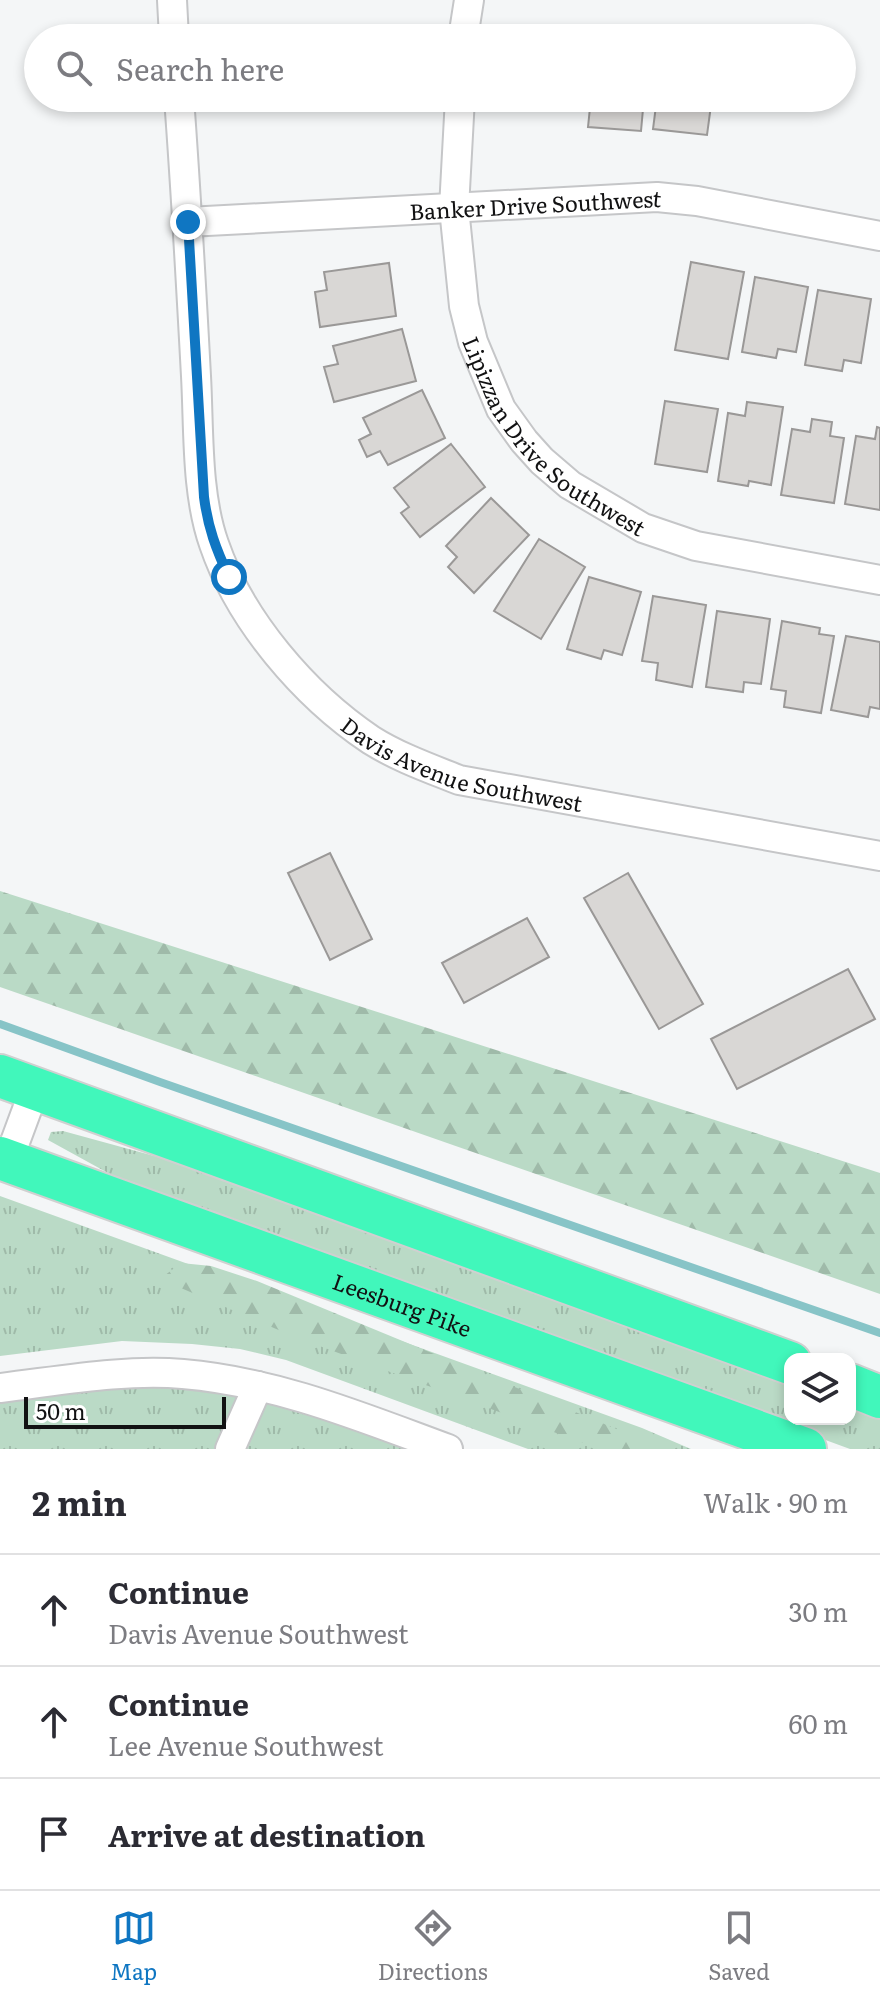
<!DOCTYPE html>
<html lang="en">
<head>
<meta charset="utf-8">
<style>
	:root { --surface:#fff; --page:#f7f7f7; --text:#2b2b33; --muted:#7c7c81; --line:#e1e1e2; --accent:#0f76c2 }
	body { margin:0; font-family:Literata,serif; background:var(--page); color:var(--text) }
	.controls { position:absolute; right:24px; bottom:24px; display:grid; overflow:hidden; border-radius:16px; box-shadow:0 4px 12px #0003 }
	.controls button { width:72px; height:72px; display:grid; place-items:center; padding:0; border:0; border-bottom:2px solid var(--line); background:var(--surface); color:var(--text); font:40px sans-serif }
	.scale { position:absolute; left:24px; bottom:20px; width:202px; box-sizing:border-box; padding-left:8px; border:4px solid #121213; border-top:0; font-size:22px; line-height:28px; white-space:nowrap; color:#121213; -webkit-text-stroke:6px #fff; paint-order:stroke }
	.stop { position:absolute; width:24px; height:24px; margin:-18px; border:6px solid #0f76c2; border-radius:50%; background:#fff }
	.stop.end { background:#0f76c2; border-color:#fff; box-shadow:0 2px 8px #0008 }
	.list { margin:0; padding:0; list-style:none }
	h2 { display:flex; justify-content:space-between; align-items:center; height:104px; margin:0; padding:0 32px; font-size:34px }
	h2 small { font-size:26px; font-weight:400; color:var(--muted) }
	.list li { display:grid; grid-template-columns:52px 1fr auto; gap:24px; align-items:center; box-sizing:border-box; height:112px; padding:0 32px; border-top:2px solid var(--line) }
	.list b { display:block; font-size:30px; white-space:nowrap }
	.list p { margin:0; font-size:26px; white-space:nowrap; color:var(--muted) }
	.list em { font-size:26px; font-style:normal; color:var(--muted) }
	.icon { flex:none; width:44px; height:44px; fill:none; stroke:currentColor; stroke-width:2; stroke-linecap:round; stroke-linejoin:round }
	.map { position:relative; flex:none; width:880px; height:1449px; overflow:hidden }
	.search { position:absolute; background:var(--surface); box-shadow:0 4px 12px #0003; left:24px; right:24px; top:24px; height:88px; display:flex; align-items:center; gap:20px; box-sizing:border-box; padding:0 28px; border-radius:44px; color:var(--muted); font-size:30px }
	.sheet { height:440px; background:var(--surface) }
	nav { display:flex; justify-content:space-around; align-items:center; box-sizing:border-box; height:112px; border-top:2px solid var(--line); background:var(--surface); font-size:22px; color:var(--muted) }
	nav a { display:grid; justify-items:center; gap:4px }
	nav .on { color:var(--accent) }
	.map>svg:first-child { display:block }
	.grass { fill:url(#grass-tufts) }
	.forest { fill:url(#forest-firs) }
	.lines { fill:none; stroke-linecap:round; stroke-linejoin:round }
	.stream { stroke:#87c4c7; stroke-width:8 }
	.building { fill:#d9d7d5; stroke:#9a9897; stroke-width:2 }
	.minor-casing { stroke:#c5c6c8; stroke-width:32 }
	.highway-casing { stroke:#d0d0d0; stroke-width:46 }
	.minor { stroke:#fff; stroke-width:28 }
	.highway { stroke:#41f7bb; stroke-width:42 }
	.route { stroke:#0f76c2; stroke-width:10 }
	.labels { text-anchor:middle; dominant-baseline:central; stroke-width:7; stroke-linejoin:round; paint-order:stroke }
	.street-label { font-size:22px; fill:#121213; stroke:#fff }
</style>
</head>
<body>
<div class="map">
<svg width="880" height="1449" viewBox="0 0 880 1449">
	<defs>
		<pattern id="grass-tufts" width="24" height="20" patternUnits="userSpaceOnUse" patternTransform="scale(2)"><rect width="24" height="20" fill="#badac6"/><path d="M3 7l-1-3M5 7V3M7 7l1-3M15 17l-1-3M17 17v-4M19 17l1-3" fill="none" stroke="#9fbaa9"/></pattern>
		<pattern id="forest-firs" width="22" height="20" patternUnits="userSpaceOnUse" patternTransform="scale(2)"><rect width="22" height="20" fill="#badac6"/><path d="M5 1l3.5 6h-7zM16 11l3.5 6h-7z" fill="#9fbaa9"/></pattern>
	</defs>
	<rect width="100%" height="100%" fill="#f4f6f7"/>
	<g class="grass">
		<path d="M63 1131 220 1174 790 1379V1419H850V1400L880 1411V1449H850L128 1184 48 1140 51 1132Z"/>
		<path d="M0 1196 642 1428 691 1449H528L286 1360 240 1349 192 1344 122 1341 0 1356Z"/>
		<path d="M183 1374 428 1449H0V1388Z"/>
	</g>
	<g class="forest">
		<path d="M0 891 880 1173V1294L0 987Z"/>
		<path d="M181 1263 211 1266 257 1281 665 1449H600L295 1337 160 1279Z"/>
	</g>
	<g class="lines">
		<path class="stream" d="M0 1024 160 1082 880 1333"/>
	</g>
	<g class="building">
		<path d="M591 98H644L641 131 588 127Z"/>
		<path d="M657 98H712L707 135 653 129Z"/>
		<path d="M691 262 744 272 728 359 675 350Z"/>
		<path d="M389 263 396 316 320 327 315 292 327 290 324 272Z"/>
		<path d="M755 277 808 287 796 352 778 349 776 358 742 352Z"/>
		<path d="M818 290 871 299 861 363 844 360 842 371 805 365Z"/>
		<path d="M402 329 416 381 334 402 324 367 338 364 333 346Z"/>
		<path d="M422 390 445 438 388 465 380 451 367 457 359 440 371 434 363 418Z"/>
		<path d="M665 401 718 409 707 472 655 464Z"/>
		<path d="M747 402 783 407 771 485 749 481 748 486 718 481 728 413 745 416Z"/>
		<path d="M812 419 832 422 830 436 844 438 834 503 781 495 792 429 810 432Z"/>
		<path d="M877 427 880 428V510L845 504 856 436 875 439Z"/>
		<path d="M451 444 485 487 420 537 401 513 409 507 394 488Z"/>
		<path d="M491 498 529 535 474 593 448 567 457 557 446 546Z"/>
		<path d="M539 539 585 567 541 639 494 611Z"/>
		<path d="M589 577 641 592 622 655 604 650 601 659 567 649Z"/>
		<path d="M653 596 706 605 692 687 656 680 658 663 642 661Z"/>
		<path d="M717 611 770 619 761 684 744 682 743 692 706 687Z"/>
		<path d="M782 621 820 628 819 634 834 636 821 713 784 707 786 691 771 689Z"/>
		<path d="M846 636 880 642V709L870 707 868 717 831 710Z"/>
		<path d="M330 853 372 939 330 960 288 873Z"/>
		<path d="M628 873 703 1004 659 1029 584 898Z"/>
		<path d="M527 918 549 957 464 1003 442 963Z"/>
		<path d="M848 969 875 1019 737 1089 711 1039Z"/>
	</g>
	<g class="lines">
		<g class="minor-casing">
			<g id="minor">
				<path d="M172 0 174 38"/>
				<path d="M463 38 469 0"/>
				<path id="s1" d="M179 98C186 191 191 283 196 376 199 430 196 493 214 544 240 620 304 695 371 740 398 757 429 768 459 780L880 856"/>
				<path id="s2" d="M460 98 454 208 464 306 473 342 501 409 524 441 542 461 570 485 643 528 696 546 880 580"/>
				<path id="s3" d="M188 222 657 197 697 201 880 236"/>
				<path d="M8 1161 35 1088"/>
				<path d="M0 1388C60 1381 123 1369 183 1374 277 1382 361 1417 448 1449"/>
				<path d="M230 1449 258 1386"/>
			</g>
		</g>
		<g class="highway-casing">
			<g id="highway">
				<path d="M0 1076 790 1363"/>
				<path id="s4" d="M0 1158 805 1449"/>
				<path d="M850 1385 880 1397"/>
			</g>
		</g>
		<use href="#minor" class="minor"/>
		<use href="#highway" class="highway"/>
	</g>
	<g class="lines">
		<path class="route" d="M188 222 204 497C208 528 216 549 229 577"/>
	</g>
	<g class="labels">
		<g class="street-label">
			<text stroke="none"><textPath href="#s3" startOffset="348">Banker Drive Southwest</textPath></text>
			<text stroke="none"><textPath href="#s2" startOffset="374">Lipizzan Drive Southwest</textPath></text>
			<text stroke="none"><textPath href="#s1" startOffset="798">Davis Avenue Southwest</textPath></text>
			<text stroke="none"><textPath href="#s4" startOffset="428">Leesburg Pike</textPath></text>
		</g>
	</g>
</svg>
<div class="controls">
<button><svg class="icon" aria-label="layers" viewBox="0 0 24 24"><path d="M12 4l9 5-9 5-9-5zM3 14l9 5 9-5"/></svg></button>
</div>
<div class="scale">50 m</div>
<div class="stop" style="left:229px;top:577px"></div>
<div class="stop end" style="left:188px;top:222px"></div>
<div class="search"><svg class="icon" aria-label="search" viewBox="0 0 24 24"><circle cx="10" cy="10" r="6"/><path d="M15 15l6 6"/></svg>Search here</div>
</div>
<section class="sheet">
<h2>2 min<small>Walk · 90 m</small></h2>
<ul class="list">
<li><svg class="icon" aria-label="ahead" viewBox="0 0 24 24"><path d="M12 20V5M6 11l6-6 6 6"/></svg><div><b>Continue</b><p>Davis Avenue Southwest</p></div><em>30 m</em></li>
<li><svg class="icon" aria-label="ahead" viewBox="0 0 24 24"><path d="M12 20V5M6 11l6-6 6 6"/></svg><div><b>Continue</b><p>Lee Avenue Southwest</p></div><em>60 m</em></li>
<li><svg class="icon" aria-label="arrive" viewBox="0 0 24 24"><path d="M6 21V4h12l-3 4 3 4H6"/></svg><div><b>Arrive at destination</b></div></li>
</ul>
</section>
<nav>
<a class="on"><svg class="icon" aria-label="map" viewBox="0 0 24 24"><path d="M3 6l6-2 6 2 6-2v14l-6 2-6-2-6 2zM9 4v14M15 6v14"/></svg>Map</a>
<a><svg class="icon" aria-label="directions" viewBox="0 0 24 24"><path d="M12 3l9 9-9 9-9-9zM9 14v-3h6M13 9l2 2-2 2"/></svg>Directions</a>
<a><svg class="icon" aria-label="saved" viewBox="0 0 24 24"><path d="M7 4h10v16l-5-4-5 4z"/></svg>Saved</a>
</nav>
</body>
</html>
